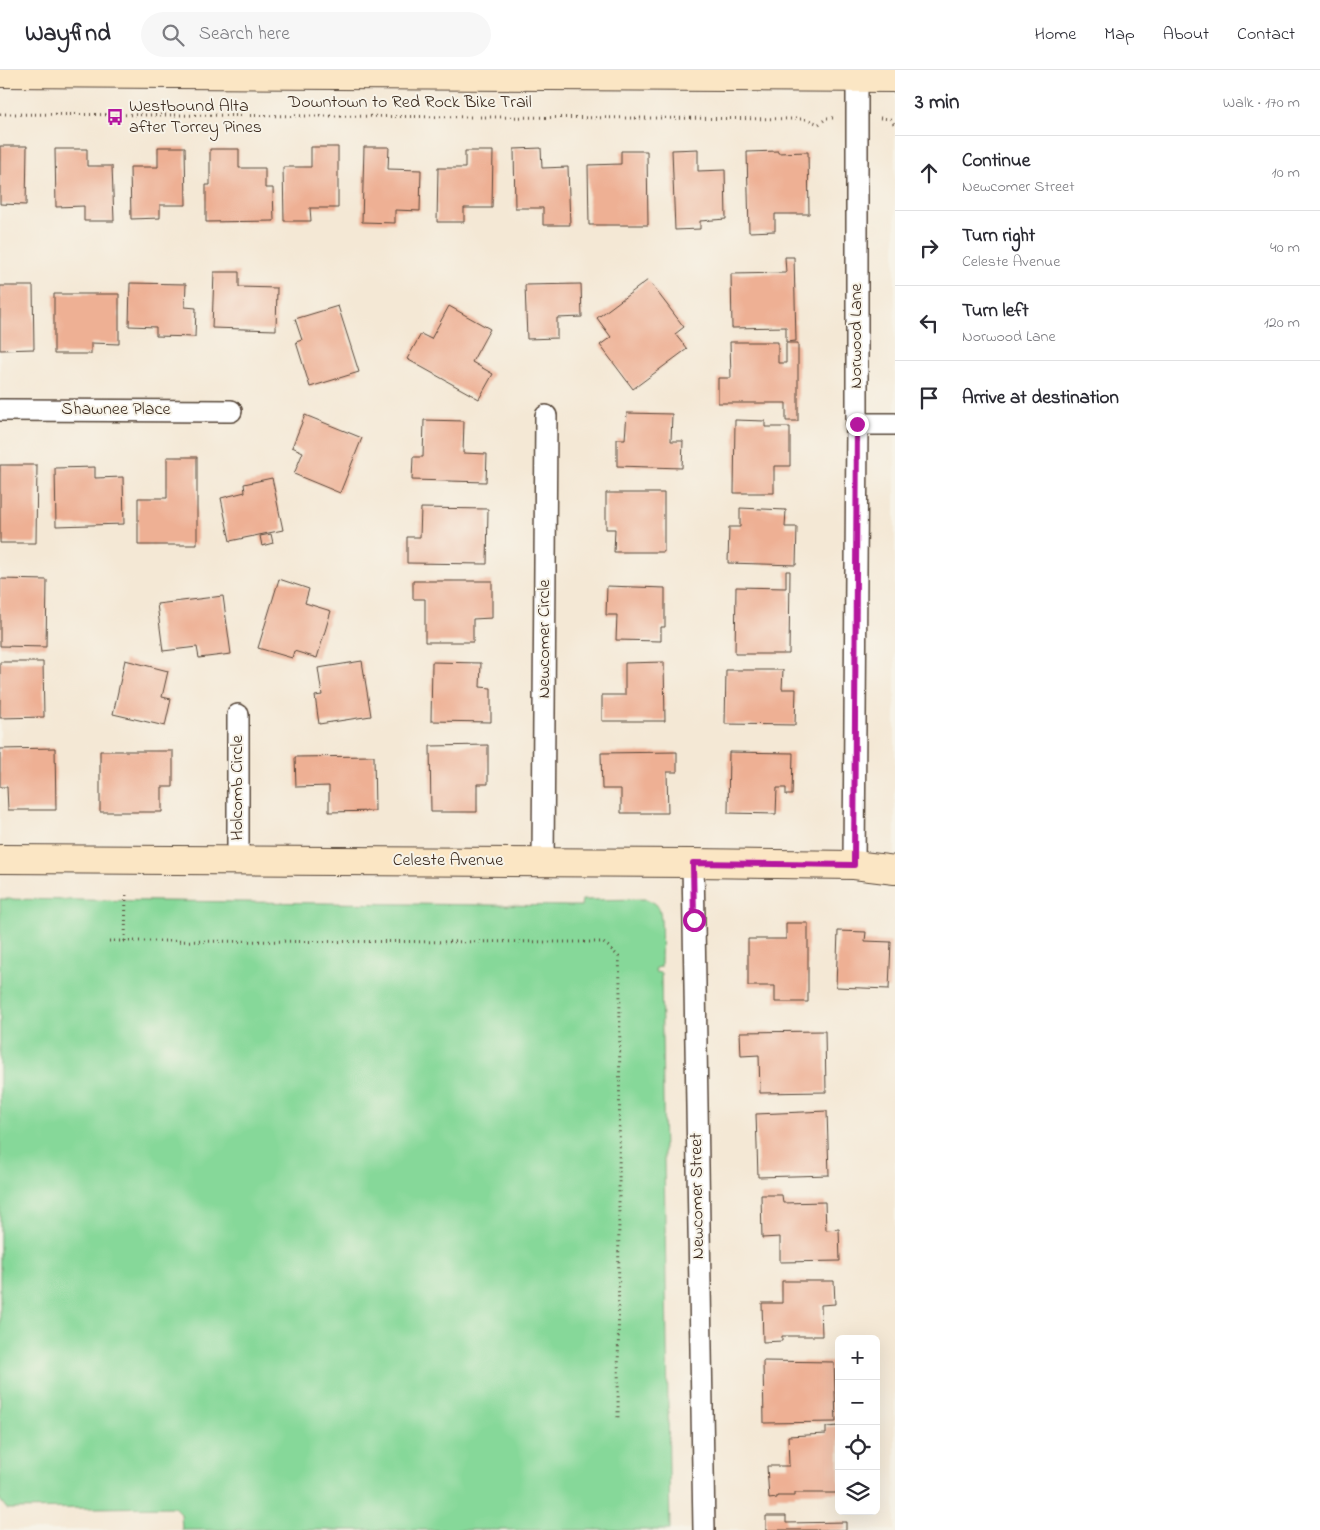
<!DOCTYPE html>
<html lang="en">
<head>
<meta charset="utf-8">
<style>
	:root { --surface:#fff; --page:#f7f7f7; --text:#2b2b33; --muted:#7c7c81; --line:#e1e1e2 }
	body { margin:0; font-family:"Indie Flower",sans-serif; background:var(--page); color:var(--text) }
	.controls { position:absolute; right:15px; bottom:15px; display:grid; overflow:hidden; border-radius:8px; box-shadow:0 5px 20px #0002 }
	.controls button { width:45px; height:45px; display:grid; place-items:center; padding:0; border:0; border-bottom:1px solid var(--line); background:var(--surface); color:var(--text); font:25px sans-serif }
	.stop { position:absolute; width:15px; height:15px; margin:-11px; border:4px solid #b5179e; border-radius:50%; background:#fff }
	.stop.end { background:#b5179e; border-color:#fff; box-shadow:0 1px 5px #0008 }
	.list { margin:0; padding:0; list-style:none }
	h2 { display:flex; justify-content:space-between; align-items:center; height:65px; margin:0; padding:0 20px; font-size:21px }
	h2 small { font-size:16px; font-weight:400; color:var(--muted) }
	.list li { display:grid; grid-template-columns:32px 1fr auto; gap:15px; align-items:center; box-sizing:border-box; height:75px; padding:0 20px; border-top:1px solid var(--line) }
	.list b { display:block; font-size:19px; white-space:nowrap }
	.list p { margin:0; font-size:16px; white-space:nowrap; color:var(--muted) }
	.list em { font-size:16px; font-style:normal; color:var(--muted) }
	.icon { flex:none; width:28px; height:28px; fill:none; stroke:currentColor; stroke-width:2; stroke-linecap:round; stroke-linejoin:round }
	.map { position:relative; flex:none; width:895px; height:1460px; overflow:hidden }
	header { display:flex; align-items:center; gap:30px; box-sizing:border-box; height:70px; padding:0 25px; background:var(--surface); border-bottom:1px solid var(--line) }
	header strong { font-size:24px }
	nav { display:flex; gap:28px; margin-inline-start:auto; font-size:18px }
	.search { width:350px; height:45px; background:var(--page); display:flex; align-items:center; gap:12px; box-sizing:border-box; padding:0 18px; border-radius:28px; color:var(--muted); font-size:19px }
	main { display:flex }
	aside { flex:1; background:var(--surface) }
	.map>svg:first-child { display:block }
	.green { fill:#86d899; stroke:#60815c }
	.building { fill:#eeb094 }
	.lines { fill:none; stroke-linecap:round; stroke-linejoin:round }
	.street-casing { stroke:#574639; stroke-width:24 }
	.secondary-casing { stroke:#574639; stroke-width:30 }
	.path { stroke:#574639; stroke-width:3; stroke-dasharray:1 4; stroke-linecap:butt }
	.street { stroke:#fff; stroke-width:21 }
	.secondary { stroke:#fbe6c4; stroke-width:28 }
	.route { stroke:#b5179e; stroke-width:6 }
	.labels { text-anchor:middle; dominant-baseline:central; stroke-width:4; stroke-linejoin:round; paint-order:stroke }
	.street-label { font-size:18px; fill:#3b2a1e; stroke:#f7f3e8 }
	.poi-label { font-size:18px; fill:#3b2a1e; stroke:#f7f3e8; text-anchor:start }
</style>
</head>
<body>
<header>
<strong>Wayfind</strong>
<div class="search"><svg class="icon" aria-label="search" viewBox="0 0 24 24"><circle cx="10" cy="10" r="6"/><path d="M15 15l6 6"/></svg>Search here</div>
<nav><a>Home</a><a>Map</a><a>About</a><a>Contact</a></nav>
</header>
<main>
<div class="map">
<svg width="895" height="1460" viewBox="0 0 895 1460">
	<rect width="100%" height="100%" fill="#f7f3e8"/>
	<filter id="ink" filterUnits="userSpaceOnUse"><feTurbulence type="fractalNoise" baseFrequency=".02" numOctaves="2"/><feDisplacementMap in="SourceGraphic" scale="10" xChannelSelector="R" yChannelSelector="G"/><feConvolveMatrix kernelMatrix="1 2 1 2 8 2 1 2 1" color-interpolation-filters="sRGB"/></filter>
	<filter id="wash" filterUnits="userSpaceOnUse"><feTurbulence type="fractalNoise" baseFrequency=".0096" numOctaves="4" result="noise"/><feDisplacementMap in="SourceGraphic" scale="20" xChannelSelector="R" yChannelSelector="G"/><feGaussianBlur stdDeviation="1.12" result="paint"/><feColorMatrix in="noise" values="0 0 0 0 0 0 0 0 0 0 0 0 0 0 0 0 0 1.4 0 .05"/><feComposite in="paint" operator="in"/></filter>
	<g filter="url(#wash)">
		<rect width="100%" height="100%" fill="#f4e8d5"/>
		<path class="green" d="M0 829 572 836H581L582 830 646 829C651 831 656 833 659 838 663 848 661 885 661 897L656 898 655 902 661 903 670 1460H182L181 1444 174 1437 7 1439 0 1430Z"/>
		<g id="blocks">
			<g class="building">
				<path d="M0 76H27L26 135 0 134Z"/>
				<path d="M158 77H185L186 135H160V148L131 149 130 97H158Z"/>
				<path d="M311 77H338V138H310L311 151H284L283 97H311Z"/>
				<path d="M364 77H389L388 99 421 100 420 141 395 140V153L362 152Z"/>
				<path d="M541 78 542 98 568 97 570 155H543V138H515L514 79Z"/>
				<path d="M55 79H87V96H112L114 151H84V136L56 137Z"/>
				<path d="M210 79H239V98H265V118H273L274 151 206 152V115H210Z"/>
				<path d="M698 79V101L725 100 726 149 700 151V159L675 160 672 80Z"/>
				<path d="M465 81H493L492 138H464V152H437L438 98H465Z"/>
				<path d="M621 81H647L648 155H589L588 95 621 94Z"/>
				<path d="M778 81V83L808 82 809 144H775V161L749 162 747 82Z"/>
				<path d="M785 187H794L796 271 786 272V257L732 258 731 204 786 203Z"/>
				<path d="M214 202H239V217L277 218 276 260 212 258Z"/>
				<path d="M648 210 684 257 675 264 687 279 633 319 600 275 611 267 597 248Z"/>
				<path d="M130 213 186 214 185 237 196 238 195 267 156 266V257L129 256Z"/>
				<path d="M581 214 582 247 557 248V268L527 269 525 215Z"/>
				<path d="M0 216H33L34 279 0 280Z"/>
				<path d="M54 224H119V274L91 273V284H54Z"/>
				<path d="M338 236 359 302 310 317 296 272 302 270 295 249Z"/>
				<path d="M449 236 490 259 472 292 493 304 479 329 407 289 421 264 431 269Z"/>
				<path d="M730 272H778V293H786V273H798V351H786V333H718V308H731Z"/>
				<path d="M627 343 672 344 671 371H683L682 398 617 396V369H625Z"/>
				<path d="M305 345 362 368 340 423 294 404 303 382 292 377Z"/>
				<path d="M424 350 464 351 463 383 487 384 486 412 412 410 413 387H423Z"/>
				<path d="M735 350 765 351V357H790V396H774V423H734Z"/>
				<path d="M167 387H197V475H138V428H167Z"/>
				<path d="M0 395H37L36 473H0Z"/>
				<path d="M95 397V408L123 407 124 454 56 456 55 398Z"/>
				<path d="M272 408 283 460 230 471 221 428 245 422 244 414Z"/>
				<path d="M606 423H664V482H614L615 459H606Z"/>
				<path d="M421 438 488 439 487 494 407 493V467H420Z"/>
				<path d="M740 438 786 440 785 457H797L796 495 728 493 729 457H740Z"/>
				<path d="M271 464 273 473 262 476 260 466Z"/>
				<path d="M786 501H790L789 584H735L736 517 786 518Z"/>
				<path d="M0 509 47 510 46 577 0 576Z"/>
				<path d="M279 509 309 519 305 533 331 541 317 588 294 581 292 588 258 578Z"/>
				<path d="M413 511H492V548L473 549V572H425V529H413Z"/>
				<path d="M607 516 665 518V557H661V571L616 570 617 545H606Z"/>
				<path d="M223 526 231 584 199 588 197 577 163 581 157 534Z"/>
				<path d="M125 590 168 601 162 627 171 629 165 656 113 644Z"/>
				<path d="M362 591 371 646 319 654 315 626 322 625 318 598Z"/>
				<path d="M0 592H43L44 647 0 648Z"/>
				<path d="M432 592 481 593 480 617 491 618V652L431 651Z"/>
				<path d="M664 592 665 651H602V625H625V593Z"/>
				<path d="M726 600H783L782 619H796L795 655 725 654Z"/>
				<path d="M488 675V714H477V742H431L430 676Z"/>
				<path d="M55 678 56 740H8L7 717H0V679Z"/>
				<path d="M100 681H173V717H162V742H100Z"/>
				<path d="M677 682V702H667L668 743H621V719H602L601 683Z"/>
				<path d="M729 682 793 683 792 725H786V718H777L776 744 728 743Z"/>
				<path d="M374 686 375 741 329 742V716L296 717 295 687Z"/>
				<path d="M786 853H808V932H775V916H748V869H786Z"/>
				<path d="M838 861 866 862 865 871 891 872 889 919 836 917Z"/>
				<path d="M825 961 826 1022 760 1023 759 985 741 986 740 962Z"/>
				<path d="M827 1041 829 1105 758 1107 756 1044Z"/>
				<path d="M761 1125H782L783 1133 825 1132 826 1160 839 1159 840 1191 780 1192V1167L762 1168Z"/>
				<path d="M782 1211H834L835 1234 821 1235 822 1266H782V1271L763 1272 762 1233H782Z"/>
				<path d="M763 1291 834 1292 836 1352 764 1353Z"/>
				<path d="M839 1356V1423H795V1426H777V1428L769 1429 767 1396H789L788 1366 826 1364V1357Z"/>
				<path d="M766 1446H786V1453L846 1452V1460H766Z"/>
			</g>
		</g>
	</g>
	<g filter="url(#ink)">
		<use href="#blocks" fill-opacity="0" stroke="#574639" stroke-width="1"/>
		<g class="lines">
			<g class="street-casing">
				<g id="street">
					<path d="M0 340 231 341"/>
					<path d="M857 354H895"/>
					<path d="M238 645V790"/>
					<path d="M543 792 546 346"/>
					<path d="M693 793 704 1460"/>
					<path d="M854 795 857 354V8"/>
				</g>
			</g>
			<g class="secondary-casing">
				<g id="secondary">
					<path d="M0 3 895 8"/>
					<path d="M0 789 693 793 854 795 895 800"/>
				</g>
			</g>
			<g class="path">
				<path d="M0 44 806 49 819 54 827 48H834"/>
				<path d="M880 48 890 49 895 55"/>
				<path d="M109 871 602 872 609 877 619 887 620 913 618 1349"/>
				<path d="M125 871 126 823"/>
			</g>
			<use href="#street" class="street"/>
			<use href="#secondary" class="secondary"/>
		</g>
	</g>
	<g class="lines" filter="url(#ink)">
		<path class="route" d="M694 850 693 793 854 795 857 354"/>
	</g>
	<defs>
		<g id="bus-bare" transform="scale(1.35)"><path d="M-5-6H5V4H4V6H2V4H-2V6H-4V4H-5ZM-3.5-4V0h7V-4ZM-3.5 1.2v1.5H-2V1.2ZM2 1.2v1.5H3.5V1.2Z" fill="#b5179e" stroke="#f7f3e8" stroke-width="2.5" paint-order="stroke"/></g>
	</defs>
	<g fill-rule="evenodd">
		<use href="#bus-bare" x="115" y="47"/>
	</g>
	<g class="labels">
		<g class="street-label">
			<text x="410" y="33">Downtown to Red Rock Bike Trail</text>
			<text transform="translate(857 266) rotate(-90)">Norwood Lane</text>
			<text x="116" y="340">Shawnee Place</text>
			<text transform="translate(545 569) rotate(-90)">Newcomer Circle</text>
			<text transform="translate(238 718) rotate(-90)">Holcomb Circle</text>
			<text x="448" y="791">Celeste Avenue</text>
			<text transform="translate(698 1126) rotate(-91)">Newcomer Street</text>
		</g>
		<g class="poi-label">
			<text x="129" y="37">Westbound Alta<tspan x="129" dy="21">after Torrey Pines</tspan></text>
		</g>
	</g>
</svg>
<div class="controls">
<button>+</button>
<button>−</button>
<button><svg class="icon" aria-label="locate" viewBox="0 0 24 24"><circle cx="12" cy="12" r="6"/><path d="M12 2v4M12 18v4M2 12h4M18 12h4"/></svg></button>
<button><svg class="icon" aria-label="layers" viewBox="0 0 24 24"><path d="M12 4l9 5-9 5-9-5zM3 14l9 5 9-5"/></svg></button>
</div>
<div class="stop" style="left:694px;top:850px"></div>
<div class="stop end" style="left:857px;top:354px"></div>
</div>
<aside>
<h2>3 min<small>Walk · 170 m</small></h2>
<ul class="list">
<li><svg class="icon" aria-label="ahead" viewBox="0 0 24 24"><path d="M12 20V5M6 11l6-6 6 6"/></svg><div><b>Continue</b><p>Newcomer Street</p></div><em>10 m</em></li>
<li><svg class="icon" aria-label="right" viewBox="0 0 24 24"><path d="M7 20v-9h11M14 6l5 5-5 5"/></svg><div><b>Turn right</b><p>Celeste Avenue</p></div><em>40 m</em></li>
<li><svg class="icon" aria-label="left" viewBox="0 0 24 24"><path d="M17 20v-9H6M10 6l-5 5 5 5"/></svg><div><b>Turn left</b><p>Norwood Lane</p></div><em>120 m</em></li>
<li><svg class="icon" aria-label="arrive" viewBox="0 0 24 24"><path d="M6 21V4h12l-3 4 3 4H6"/></svg><div><b>Arrive at destination</b></div></li>
</ul>
</aside>
</main>
</body>
</html>
